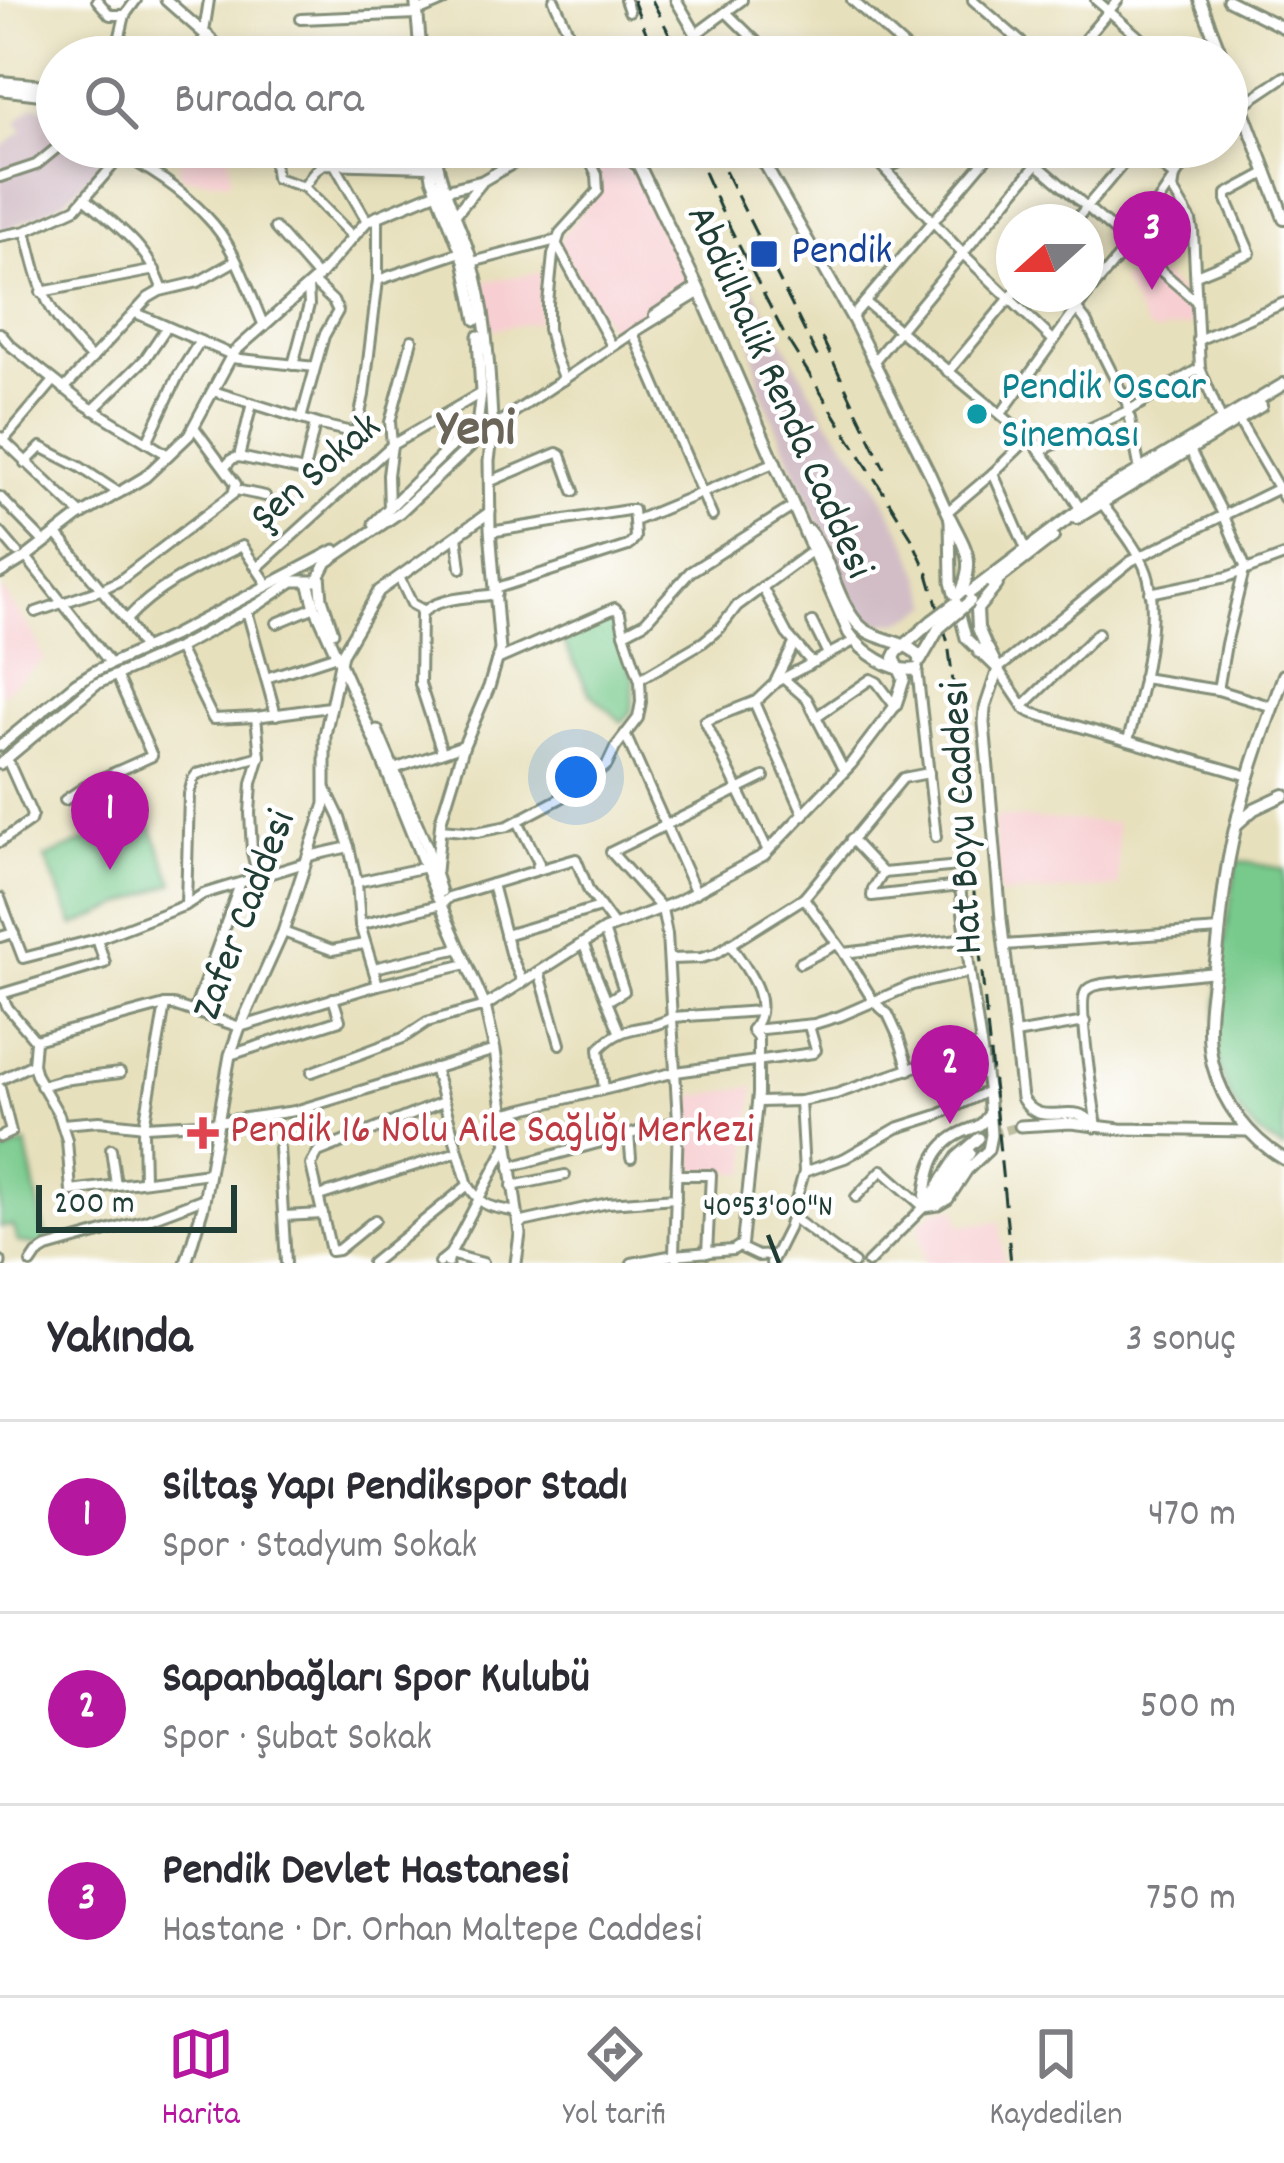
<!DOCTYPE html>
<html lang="tr">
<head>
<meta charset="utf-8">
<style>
	:root { --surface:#fff; --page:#f2f2f3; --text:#2b2b33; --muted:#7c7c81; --line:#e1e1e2; --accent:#b5179e }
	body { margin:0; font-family:Dekko,sans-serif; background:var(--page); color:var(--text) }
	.compass { position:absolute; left:996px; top:204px; width:108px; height:108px; border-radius:50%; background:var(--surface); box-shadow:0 6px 18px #0003; rotate:249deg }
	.scale { position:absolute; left:36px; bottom:30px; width:201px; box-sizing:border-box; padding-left:12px; border:6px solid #1f3d34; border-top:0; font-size:33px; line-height:42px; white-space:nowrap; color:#1f3d34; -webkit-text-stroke:9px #fff; paint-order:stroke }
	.you { position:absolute; left:576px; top:777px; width:42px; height:42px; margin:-30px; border:9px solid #fff; border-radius:50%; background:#1a73e8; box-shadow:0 0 0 18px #1a73e833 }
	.badge { display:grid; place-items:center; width:78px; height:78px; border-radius:50%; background:var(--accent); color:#fff; font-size:39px; font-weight:700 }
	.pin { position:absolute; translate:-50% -99px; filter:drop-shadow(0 3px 6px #0008) }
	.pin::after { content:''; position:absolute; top:63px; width:42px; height:36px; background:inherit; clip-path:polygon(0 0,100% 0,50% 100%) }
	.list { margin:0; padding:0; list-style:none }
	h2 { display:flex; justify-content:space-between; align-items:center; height:156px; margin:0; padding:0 48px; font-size:51px }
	h2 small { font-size:39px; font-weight:400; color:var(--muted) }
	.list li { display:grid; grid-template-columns:78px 1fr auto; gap:36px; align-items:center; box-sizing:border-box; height:192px; padding:0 48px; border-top:3px solid var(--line) }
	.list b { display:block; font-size:45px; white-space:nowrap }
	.list p { margin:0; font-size:39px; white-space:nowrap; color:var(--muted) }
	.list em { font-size:39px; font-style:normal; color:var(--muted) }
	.icon { flex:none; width:66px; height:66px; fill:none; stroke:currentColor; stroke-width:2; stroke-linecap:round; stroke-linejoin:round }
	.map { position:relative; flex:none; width:1284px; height:1263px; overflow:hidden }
	.search { position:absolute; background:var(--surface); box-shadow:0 6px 18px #0003; left:36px; right:36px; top:36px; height:132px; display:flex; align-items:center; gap:30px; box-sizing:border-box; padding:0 42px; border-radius:66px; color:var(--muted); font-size:45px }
	.sheet { height:732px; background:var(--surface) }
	nav { display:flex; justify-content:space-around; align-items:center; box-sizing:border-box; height:168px; border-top:3px solid var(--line); background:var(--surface); font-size:33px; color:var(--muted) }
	nav a { display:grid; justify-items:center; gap:6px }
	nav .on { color:var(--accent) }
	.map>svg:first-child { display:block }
	.built { fill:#f7cfd2 }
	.industrial { fill:#d2bdc6 }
	.park { fill:#78ca8c; stroke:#4c8460; stroke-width:3 }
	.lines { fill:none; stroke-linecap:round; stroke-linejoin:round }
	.secondary-tunnel { stroke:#bfbfa1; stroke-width:9; stroke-dasharray:9 4.5; stroke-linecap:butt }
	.street-casing { stroke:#838e78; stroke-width:14 }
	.secondary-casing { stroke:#838e78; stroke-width:15 }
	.primary-casing { stroke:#838e78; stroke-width:16 }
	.street { stroke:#fff; stroke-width:8 }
	.secondary { stroke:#fff; stroke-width:9 }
	.primary { stroke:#fff; stroke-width:10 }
	.rail { stroke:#1f3d34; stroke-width:3; stroke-dasharray:18 9; stroke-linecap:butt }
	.primary-bridge-casing { stroke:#838e78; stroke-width:16; stroke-linecap:butt }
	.primary-bridge { stroke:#fff; stroke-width:10 }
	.ticks { fill:none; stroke:#1f3d34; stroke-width:4.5 }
	.transit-dot { fill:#1a4fb4; stroke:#fff; stroke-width:4.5 }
	.culture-dot { fill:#0f9aa8; stroke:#fff; stroke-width:4.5 }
	.health-dot { fill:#e0444e; stroke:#fff; stroke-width:4.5 }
	.labels { text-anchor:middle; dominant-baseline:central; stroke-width:9; stroke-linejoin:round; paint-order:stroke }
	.transit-label { font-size:42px; fill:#164399; stroke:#fff; text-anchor:start }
	.culture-label { font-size:42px; fill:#0d838f; stroke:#fff; text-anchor:start }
	.street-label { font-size:42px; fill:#1f3d34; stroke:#fff }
	.health-label { font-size:42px; fill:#be3a42; stroke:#fff; text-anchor:start }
	.district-label { font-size:54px; font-weight:bold; fill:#6a6558; stroke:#fff }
	.ticks-label { font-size:30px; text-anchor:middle; fill:#1f3d34; stroke:#fff; stroke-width:9; stroke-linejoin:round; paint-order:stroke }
</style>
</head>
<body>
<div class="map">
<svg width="1284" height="1263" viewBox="0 0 1284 1263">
	<rect width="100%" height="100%" fill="#fff"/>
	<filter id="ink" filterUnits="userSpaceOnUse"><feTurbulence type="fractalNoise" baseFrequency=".00833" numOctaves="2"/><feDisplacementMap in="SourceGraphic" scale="24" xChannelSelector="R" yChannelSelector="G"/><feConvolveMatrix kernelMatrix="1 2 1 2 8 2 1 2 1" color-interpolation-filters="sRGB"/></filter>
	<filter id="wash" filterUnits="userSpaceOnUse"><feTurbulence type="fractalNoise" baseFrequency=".004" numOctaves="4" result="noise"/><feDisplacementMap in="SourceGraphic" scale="48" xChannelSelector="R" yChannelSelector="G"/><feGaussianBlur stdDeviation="2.7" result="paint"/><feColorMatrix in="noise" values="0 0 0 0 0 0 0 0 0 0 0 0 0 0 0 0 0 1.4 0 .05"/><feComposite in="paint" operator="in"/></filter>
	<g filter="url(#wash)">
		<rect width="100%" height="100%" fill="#e7e0bc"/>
		<g class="built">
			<path d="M180 147H229L231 182 179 177Z"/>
			<path d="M586 147 613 149 639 171 695 288 616 338 557 243 600 188Z"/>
			<path d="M1141 258 1188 299 1193 325 1155 332 1147 328 1121 281Z"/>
			<path d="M544 272 537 322 486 330 480 282Z"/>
			<path d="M0 587 33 633 44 660 0 695Z"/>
			<path d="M994 817 1117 823 1119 887 998 895Z"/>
			<path d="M754 1086 747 1173 682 1171 683 1098Z"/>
			<path d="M956 1207 960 1225 1000 1222 1004 1263H924L919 1223 937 1210Z"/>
		</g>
		<g class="industrial">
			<path d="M33 106 56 109 57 147H92L106 162 64 201 47 211 0 232V149L23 131 16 122Z"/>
			<path d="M751 284 824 414 872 478 909 545 932 605 913 616 899 622 881 624 859 619 761 391 741 288Z"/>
		</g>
		<g class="park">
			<path d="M612 615 634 680 632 711 622 722 589 692 561 637Z"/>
			<path d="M146 815 174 883 74 926 45 858Z"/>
			<path d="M1237 861 1284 869V1150C1206 1108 1213 1037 1222 962 1227 928 1231 895 1237 861Z"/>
			<path d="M26 1144 47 1246 18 1242 12 1226 0 1227V1154Z"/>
		</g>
	</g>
	<g filter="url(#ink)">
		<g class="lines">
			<path class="secondary-tunnel" d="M979 1138 1020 1126"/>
			<g class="street-casing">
				<g id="street">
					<path d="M97 0 110 15H125"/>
					<path d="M554 0 567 29"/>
					<path d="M625 0 629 11"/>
					<path d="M852 0 916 57"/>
					<path d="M973 0 1038 57"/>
					<path d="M1096 0 1162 57"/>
					<path d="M424 9 445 0"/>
					<path d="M726 12 772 57"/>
					<path d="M301 19 417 14"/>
					<path d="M204 32 209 0"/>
					<path d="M696 34 742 0"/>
					<path d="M115 57 125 15 136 0"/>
					<path d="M188 57 208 35"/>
					<path d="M1070 57 1118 0"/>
					<path d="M1128 57 1142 40"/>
					<path d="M1227 108 1241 106 1284 77"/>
					<path d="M106 147C142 164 180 187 207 217 235 245 248 290 264 326"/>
					<path d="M272 147 276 178 304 187 353 237"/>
					<path d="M864 147 964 255 1053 340"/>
					<path d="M1017 147 1196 301"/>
					<path d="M1138 147 1175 177 1173 190 1191 221 1193 231 1200 368 1222 422"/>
					<path d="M335 165 367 221"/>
					<path d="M885 169 933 147"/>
					<path d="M0 177 36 165 58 147"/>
					<path d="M304 187 315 171 324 164 428 167"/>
					<path d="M85 198C121 230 146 244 163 290"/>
					<path d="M378 216V280"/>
					<path d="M1074 222 1137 147"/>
					<path d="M275 228 318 277"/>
					<path d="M26 231C41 293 46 313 92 359"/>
					<path d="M0 236 26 231 76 208 122 155"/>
					<path d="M557 245 611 344"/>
					<path d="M472 262 557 240"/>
					<path d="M1196 275 1250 253 1227 200V194L1266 173"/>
					<path d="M41 292 155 270"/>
					<path d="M865 302 1029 438 1054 468 1083 513"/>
					<path d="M1076 308 1086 321 1127 403 1140 471"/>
					<path d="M136 313 232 355"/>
					<path d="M654 315 698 286"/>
					<path d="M852 317 996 147"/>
					<path d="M0 333 10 345 84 404 168 455"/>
					<path d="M633 333 712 516"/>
					<path d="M1198 340 1284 303"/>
					<path d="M231 358 315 367"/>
					<path d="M874 361 1051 147"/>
					<path d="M293 365 309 305 308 286"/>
					<path d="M948 372 1014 293"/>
					<path d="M564 380 555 357 548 329V303L553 255 560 233 598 191 597 175 583 147"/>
					<path d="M64 389 148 298 160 291 198 282 235 261"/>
					<path d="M213 391 321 425 356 433 364 395 378 280 461 252"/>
					<path d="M93 410 145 359 166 328"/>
					<path d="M1001 414 1086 296 1129 245 1195 147"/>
					<path d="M301 419 324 336 338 311 333 301 313 282"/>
					<path d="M1239 421 1284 498"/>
					<path d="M495 425 633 333 700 292"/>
					<path d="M0 437 82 515"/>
					<path d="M3 441 53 382"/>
					<path d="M147 442 178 376 200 341"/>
					<path d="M1190 450 1224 516 1245 566 1226 644 1218 690"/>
					<path d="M1040 451 1130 410 1200 368"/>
					<path d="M239 457 252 403"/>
					<path d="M25 463 41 447 80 467 119 493"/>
					<path d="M225 467 232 459 239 457 304 471 315 424"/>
					<path d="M993 473 1026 549"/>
					<path d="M491 481 557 453 561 455 574 491"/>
					<path d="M236 490 265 496"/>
					<path d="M0 497 44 542"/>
					<path d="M1101 502C1117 524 1138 548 1147 573 1161 615 1140 698 1128 740"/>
					<path d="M389 509 388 475 392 445 390 422 412 340"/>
					<path d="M947 512 993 473 1029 438"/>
					<path d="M0 532 17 552"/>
					<path d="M490 532 628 510H633L634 521 776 462"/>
					<path d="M56 533 126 620 143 648"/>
					<path d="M457 536 461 568"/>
					<path d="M26 557 110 663"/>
					<path d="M258 567 392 445 481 393"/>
					<path d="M399 577 412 604 423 610"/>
					<path d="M762 587 787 634 812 663"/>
					<path d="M497 588 628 546 635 538 634 521"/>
					<path d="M1150 593 1227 577 1284 556"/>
					<path d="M247 611 276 715"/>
					<path d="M36 612 100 590 119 581 233 494 236 484 194 427"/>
					<path d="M126 620C159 584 199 567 242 546L268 585"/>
					<path d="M812 622 828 654"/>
					<path d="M277 623 315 607"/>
					<path d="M178 648 213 719 256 717 329 707"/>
					<path d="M499 659 615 608 620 613 624 633 645 622 690 572 794 506"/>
					<path d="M917 669 936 837"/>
					<path d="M266 678 337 655"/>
					<path d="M1143 678 1218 690 1273 707"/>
					<path d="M640 679 703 642 720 628 737 606 813 550"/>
					<path d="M784 679 807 699 844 771"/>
					<path d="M776 680 794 644"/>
					<path d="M754 702 804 815"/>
					<path d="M1023 706 1098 633"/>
					<path d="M817 716 871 679 877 682 895 706"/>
					<path d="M256 717 260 756 252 783 250 813 252 852 258 877"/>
					<path d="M625 734 696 893"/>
					<path d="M442 752 420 684 421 614C438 596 473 598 497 594"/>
					<path d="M394 769 464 745"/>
					<path d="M1249 776 1032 713 1025 709 998 669 1131 561 1279 488"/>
					<path d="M326 789 340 818 349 847"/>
					<path d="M65 800 89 784 152 756 117 677"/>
					<path d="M440 829 477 832 508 826 578 789 607 765 615 748 638 718 641 702 640 681 624 633"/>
					<path d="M851 839 883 873 949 867"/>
					<path d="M0 842 30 821 32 815 7 759"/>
					<path d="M768 851 705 721 756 701 776 682 854 641"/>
					<path d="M309 856 349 847 357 882 360 925 378 985"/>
					<path d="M538 870 576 859 589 891 614 925"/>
					<path d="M357 882 426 867"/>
					<path d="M492 884 510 953 522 981"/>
					<path d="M0 898 23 958 97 939 186 905 203 894 305 863"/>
					<path d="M804 898 844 953 874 1002 888 1014 899 1038 909 1070"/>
					<path d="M186 905 189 794 193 779 197 774 260 756"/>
					<path d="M360 925 442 904 449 897 535 871 539 863 518 821"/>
					<path d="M604 930 624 991 607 1001"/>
					<path d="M283 932 332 950 364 944"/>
					<path d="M505 935 600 907"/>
					<path d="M0 937 14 933"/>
					<path d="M583 943 619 1031"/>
					<path d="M1004 945 1220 930"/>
					<path d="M844 953 967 938"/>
					<path d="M670 959 701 958 715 954 804 898 903 778 929 773"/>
					<path d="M800 963 837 944"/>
					<path d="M374 968 460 948"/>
					<path d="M539 971 560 1044"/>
					<path d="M1 994 8 1008 35 1040 165 1005H173L240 1027 378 985 467 964"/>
					<path d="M1 994 105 963 97 939"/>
					<path d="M194 1011 240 884"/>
					<path d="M752 1030 814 1024 840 1016 912 985 970 972 960 886 872 896 873 889 883 873"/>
					<path d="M1015 1034 1085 1022"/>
					<path d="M35 1041 33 1064 36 1075 59 1115 67 1140 71 1191 209 1173"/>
					<path d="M230 1055 340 1020 333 998"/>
					<path d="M434 1068 468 1185C484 1209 489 1206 516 1212"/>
					<path d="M312 1072 403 1038 427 1022 485 1006"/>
					<path d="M0 1080 33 1064"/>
					<path d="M41 1086 62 1080 120 1073"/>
					<path d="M0 1088 11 1132 0 1137"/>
					<path d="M604 1089 599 1049C626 1020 645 1034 673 1017L760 1011"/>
					<path d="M758 1102 800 1101 836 1094 981 1044"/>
					<path d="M503 1114 676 1072 813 1053 816 1050 809 1026"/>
					<path d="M62 1124 99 1121 145 1126 217 1122 295 1111 495 1050"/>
					<path d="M1097 1127C1094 1106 1078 1005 1085 993 1088 986 1095 986 1102 984L1215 972"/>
					<path d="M629 1134 631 1158"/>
					<path d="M279 1148 286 1263"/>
					<path d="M111 1149 116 1185"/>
					<path d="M510 1167 678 1121"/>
					<path d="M804 1172 845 1158 897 1128 938 1115 988 1091 970 972"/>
					<path d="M677 1175H711L707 1253"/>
					<path d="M144 1180 143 1132 165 1005"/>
					<path d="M512 1186 565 1175"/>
					<path d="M319 1196 457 1152"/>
					<path d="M856 1197 882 1170 924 1207 868 1263"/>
					<path d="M284 1216 323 1214"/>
					<path d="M792 1217 854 1263"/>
					<path d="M375 1220 338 1250 331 1251 311 1165 318 1152 443 1102"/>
					<path d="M518 1223 608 1203 676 1198"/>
					<path d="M739 1247 758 1256 774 1255"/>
					<path d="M31 1263 37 1254 47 1248 146 1220 204 1198"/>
					<path d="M372 1263 468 1185"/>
					<path d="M439 1263 450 1254 507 1145"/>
					<path d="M448 1263 450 1254 483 1263"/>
					<path d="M632 1263 674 1255 733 1250 742 1244 758 1094V1038L752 1030C775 1002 746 968 730 944"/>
					<path d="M679 1263 674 1255 678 1121 667 934 662 909 611 852 764 777"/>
					<path d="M771 1263 788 1229 804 1172 800 1101"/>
				</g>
			</g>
			<g class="secondary-casing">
				<g id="secondary">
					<path d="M166 0 231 57"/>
					<path d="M676 0 696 34 704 57"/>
					<path d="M1228 0 1284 28"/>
					<path d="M427 147 432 178 464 260 476 320"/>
					<path d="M435 147C439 188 461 223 472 262 487 311 489 368 492 419L496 428 492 437 489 461 490 529 500 650 489 687 464 745 441 820 436 871"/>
					<path d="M755 147 853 320 930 474 950 518 951 582 966 638 998 669 985 708 984 723 1001 919 1022 1098C1041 1133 1076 1096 1095 1127"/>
					<path d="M454 216 481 183"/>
					<path d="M478 336 481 393 478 418"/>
					<path d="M374 523 474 424"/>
					<path d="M0 573 26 557 78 517 145 477 189 435 233 353 318 277 367 221 437 192 482 181 541 147"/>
					<path d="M320 575 322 599 333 632"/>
					<path d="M308 582 315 607 372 735 437 896 485 1006 495 1050 520 1234 516 1263"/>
					<path d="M377 730 427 847 441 892"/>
					<path d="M0 746 76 683 97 670 172 636 335 550"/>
					<path d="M0 764 96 684 178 648 259 604 293 581H317L327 562 400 512 479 438"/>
					<path d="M485 1006 604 930 677 902 764 855 851 764 895 706"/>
					<path d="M1020 1126 1071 1123 1120 1129 1248 1131"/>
					<path d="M927 1203 957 1157 979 1138"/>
					<path d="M929 1204 942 1194 970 1153"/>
					<path d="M924 1207 938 1205 948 1199 967 1170 988 1150 991 1135 988 1091"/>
					<path d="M924 1207C928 1175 930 1147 963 1132 974 1127 980 1128 987 1117"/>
					<path d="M0 1261V1263"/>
					<path d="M186 1263 203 1207 230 1055 240 1027 283 932 325 804V735L342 654 379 591 490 512"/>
				</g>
			</g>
			<g class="primary-casing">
				<g id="primary">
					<path d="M416 0 421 57"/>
					<path d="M1200 0 1222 57"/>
					<path d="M1227 69 1284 218"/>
					<path d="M0 82 57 87"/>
					<path d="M0 89 57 96"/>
					<path d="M614 147 635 163"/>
					<path d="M630 147 700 292 849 633C862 652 893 674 917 669"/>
					<path d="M950 518C968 553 976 562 958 600"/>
					<path d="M1077 518 1261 406"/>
					<path d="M808 530C831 557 834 596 857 623 874 643 908 638 921 659"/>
					<path d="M992 584 1053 537"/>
					<path d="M956 603 1103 492 1284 384"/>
					<path d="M988 649 998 669"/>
					<path d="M979 652 988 651 978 628 977 609 997 585"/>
					<path d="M920 661 939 628"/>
					<path d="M1284 675C1263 733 1241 792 1230 853 1223 886 1221 920 1217 954 1212 989 1204 1029 1213 1065 1223 1104 1249 1138 1284 1159"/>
					<path d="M895 706 904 679 894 658 897 652 932 621"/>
					<path d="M1237 824 1254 809 1284 795"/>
				</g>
			</g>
			<use href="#street" class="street"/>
			<use href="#secondary" class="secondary"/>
			<use href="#primary" class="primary"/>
			<g class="rail">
				<path d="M633 0 656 57"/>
				<path d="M652 0 681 57"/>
				<path d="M693 147 720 208 784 334 910 535 928 574 948 643 952 673 1011 1263"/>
				<path d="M713 147 821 364"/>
				<path d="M822 338 884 468"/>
			</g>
			<g class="primary-bridge-casing">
				<g id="primary-bridge">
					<path d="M932 621 956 603"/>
					<path d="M939 628 970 601"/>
				</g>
			</g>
			<use href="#primary-bridge" class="primary-bridge"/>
		</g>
	</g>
	<path class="ticks" d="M768 1235 779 1263"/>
	<rect class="transit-dot" x="749" y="239" width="30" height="30" rx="6"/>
	<circle class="culture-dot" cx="977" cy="414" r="12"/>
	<path class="health-dot" d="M197 1115h12v12h12v12h-12v12h-12v-12h-12v-12h12z"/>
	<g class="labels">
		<g class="transit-label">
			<text x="791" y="254">Pendik</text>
		</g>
		<g class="culture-label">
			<text x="1001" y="390">Pendik Oscar<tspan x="1001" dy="48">Sineması</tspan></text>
		</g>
		<g class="street-label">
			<text transform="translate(777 393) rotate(66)">Abdülhalik Renda Caddesi</text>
			<text transform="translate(318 474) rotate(-41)">Şen Sokak</text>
			<text transform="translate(965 818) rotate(-93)">Hat Boyu Caddesi</text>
			<text transform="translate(247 916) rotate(-69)">Zafer Caddesi</text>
		</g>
		<g class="health-label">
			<text x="230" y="1133">Pendik 16 Nolu Aile Sağlığı Merkezi</text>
		</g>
		<g class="district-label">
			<text x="476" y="432">Yeni</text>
		</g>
	</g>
	<g class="ticks-label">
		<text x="768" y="1215">40°53'00"N</text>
	</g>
</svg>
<svg class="compass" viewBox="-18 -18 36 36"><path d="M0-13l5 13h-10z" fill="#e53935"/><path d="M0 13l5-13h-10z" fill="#7c7c81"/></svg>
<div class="scale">200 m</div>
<div class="you"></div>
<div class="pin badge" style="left:110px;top:870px">1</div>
<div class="pin badge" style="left:950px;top:1124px">2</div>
<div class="pin badge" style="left:1152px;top:290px">3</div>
<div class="search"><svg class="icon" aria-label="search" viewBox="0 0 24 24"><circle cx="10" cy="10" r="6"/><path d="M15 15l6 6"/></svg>Burada ara</div>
</div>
<section class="sheet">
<h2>Yakında<small>3 sonuç</small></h2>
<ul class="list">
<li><span class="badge">1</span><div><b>Siltaş Yapı Pendikspor Stadı</b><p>Spor · Stadyum Sokak</p></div><em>470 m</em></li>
<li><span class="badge">2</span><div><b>Sapanbağları Spor Kulubü</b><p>Spor · Şubat Sokak</p></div><em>500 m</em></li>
<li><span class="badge">3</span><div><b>Pendik Devlet Hastanesi</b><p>Hastane · Dr. Orhan Maltepe Caddesi</p></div><em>750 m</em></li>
</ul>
</section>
<nav>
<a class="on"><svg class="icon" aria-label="map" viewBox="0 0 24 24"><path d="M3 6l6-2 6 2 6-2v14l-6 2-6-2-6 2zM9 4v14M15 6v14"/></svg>Harita</a>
<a><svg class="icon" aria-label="directions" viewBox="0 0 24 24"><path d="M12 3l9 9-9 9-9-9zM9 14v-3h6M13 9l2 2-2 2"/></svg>Yol tarifi</a>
<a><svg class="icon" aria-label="saved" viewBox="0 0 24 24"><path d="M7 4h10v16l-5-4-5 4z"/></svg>Kaydedilen</a>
</nav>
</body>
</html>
